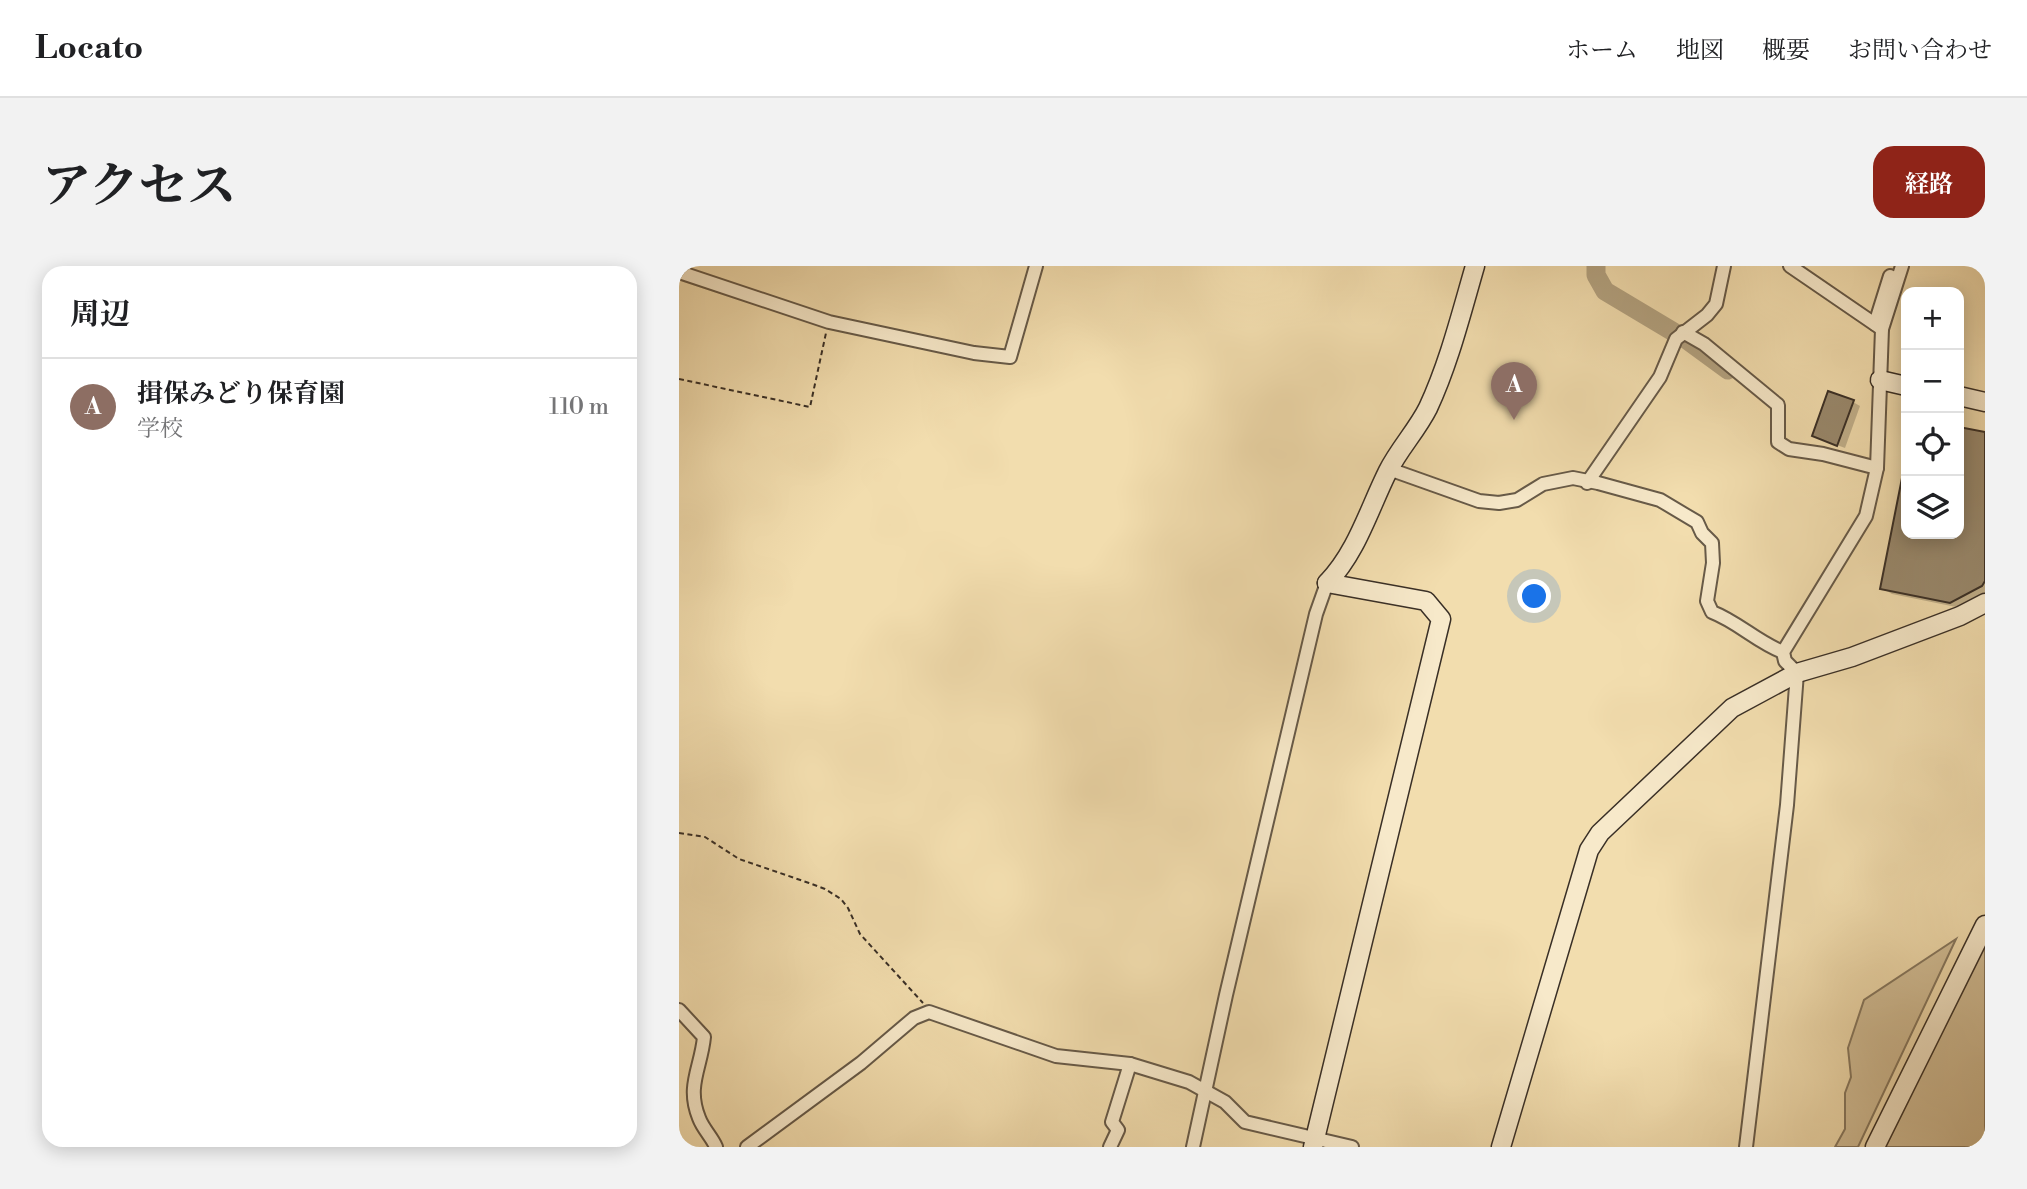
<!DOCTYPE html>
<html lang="ja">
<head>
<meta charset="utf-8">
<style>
	:root { --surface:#fff; --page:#f2f2f2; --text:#202124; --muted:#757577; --line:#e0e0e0; --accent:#8f2418 }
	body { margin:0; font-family:"Libre Bodoni","Noto Serif JP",serif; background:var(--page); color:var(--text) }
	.controls { position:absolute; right:21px; top:21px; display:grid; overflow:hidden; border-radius:14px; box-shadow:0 4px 18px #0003 }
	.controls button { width:63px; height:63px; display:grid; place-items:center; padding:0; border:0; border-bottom:2px solid var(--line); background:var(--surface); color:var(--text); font:35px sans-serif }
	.you { position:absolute; left:856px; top:331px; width:24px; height:24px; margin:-18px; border:5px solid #fff; border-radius:50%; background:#1a73e8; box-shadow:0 0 0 10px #1a73e833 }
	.badge { display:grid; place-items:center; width:46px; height:46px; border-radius:50%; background:var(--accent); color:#fff; font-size:23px; font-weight:700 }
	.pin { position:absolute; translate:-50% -58px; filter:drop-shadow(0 2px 4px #0008) }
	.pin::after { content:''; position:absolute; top:37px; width:24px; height:21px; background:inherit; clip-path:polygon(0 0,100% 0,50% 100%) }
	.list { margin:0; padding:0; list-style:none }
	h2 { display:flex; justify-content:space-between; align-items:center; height:91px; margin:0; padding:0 28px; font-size:30px }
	h2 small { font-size:23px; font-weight:400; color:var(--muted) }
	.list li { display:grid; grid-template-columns:46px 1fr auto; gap:21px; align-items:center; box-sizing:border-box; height:98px; padding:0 28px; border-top:2px solid var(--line) }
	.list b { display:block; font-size:26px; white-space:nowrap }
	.list p { margin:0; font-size:23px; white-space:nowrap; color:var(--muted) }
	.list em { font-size:23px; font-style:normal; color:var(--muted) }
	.icon { flex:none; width:38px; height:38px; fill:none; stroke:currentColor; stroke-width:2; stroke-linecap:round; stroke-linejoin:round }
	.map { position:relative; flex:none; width:1306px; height:881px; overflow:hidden; border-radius:21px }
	header { display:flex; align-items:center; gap:42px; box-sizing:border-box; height:98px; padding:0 35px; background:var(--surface); border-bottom:2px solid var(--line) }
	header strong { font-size:33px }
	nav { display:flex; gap:38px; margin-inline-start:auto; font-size:24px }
	.intro { display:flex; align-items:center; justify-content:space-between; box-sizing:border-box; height:168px; padding:0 42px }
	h1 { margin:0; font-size:49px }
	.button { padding:18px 32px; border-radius:21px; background:var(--accent); color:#fff; font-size:24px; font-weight:700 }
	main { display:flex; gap:42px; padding:0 42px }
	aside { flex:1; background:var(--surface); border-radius:21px; box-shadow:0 4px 18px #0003 }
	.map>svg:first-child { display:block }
	.green { fill:#d3bf97; stroke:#86775e; stroke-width:2 }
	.shadow { fill:#0003 }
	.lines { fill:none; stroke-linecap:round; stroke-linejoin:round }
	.river { stroke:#b3a280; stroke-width:19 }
	.building { fill:#99896d; stroke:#392f26; stroke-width:2 }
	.street-casing { stroke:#675a48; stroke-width:16 }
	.secondary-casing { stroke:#392f26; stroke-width:21 }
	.path { stroke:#392f26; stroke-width:2; stroke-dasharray:5 3.5; stroke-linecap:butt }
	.street { stroke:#f7e9ca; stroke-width:12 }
	.secondary { stroke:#f7e9ca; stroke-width:18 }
</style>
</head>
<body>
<header>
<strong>Locato</strong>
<nav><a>ホーム</a><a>地図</a><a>概要</a><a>お問い合わせ</a></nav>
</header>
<div class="intro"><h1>アクセス</h1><a class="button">経路</a></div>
<main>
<aside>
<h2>周辺<small></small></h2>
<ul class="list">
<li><span class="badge" style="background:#8d6e63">A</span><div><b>揖保みどり保育園</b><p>学校</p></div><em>110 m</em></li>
</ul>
</aside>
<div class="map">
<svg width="1306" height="881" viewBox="0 0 1306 881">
	<rect width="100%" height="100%" fill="#f2ddae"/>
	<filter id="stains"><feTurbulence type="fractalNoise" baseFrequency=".00286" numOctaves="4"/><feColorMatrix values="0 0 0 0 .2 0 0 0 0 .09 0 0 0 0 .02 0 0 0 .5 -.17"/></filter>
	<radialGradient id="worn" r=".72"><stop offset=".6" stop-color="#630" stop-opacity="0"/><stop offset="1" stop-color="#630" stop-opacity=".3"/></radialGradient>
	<g class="green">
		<path d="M1277 673 1179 881H1156L1166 863V827L1172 811 1169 782 1185 734Z"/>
		<path d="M1306 673V881H1205Z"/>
	</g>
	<g class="shadow">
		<path d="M1174 136 1181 140 1166 182 1142 173Z"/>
		<path d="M1280 163 1306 168V329L1282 342 1213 328 1203 322 1227 200V268H1280Z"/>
	</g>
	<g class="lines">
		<path class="river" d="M917 0V9L926 25 1008 74 1049 104"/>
	</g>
	<g class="building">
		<path d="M1149 125 1175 134 1158 180 1133 170Z"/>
		<path d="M1280 161 1306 166V315L1303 320 1271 337 1201 323 1223 212H1227V268H1280Z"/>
	</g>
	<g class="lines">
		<g class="street-casing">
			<g id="street">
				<path d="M1111 0 1203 63"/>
				<path d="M0 6 150 56 295 87 331 91 357 0"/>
				<path d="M1196 58 1211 10"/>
				<path d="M1004 66 1025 78 1099 139V176L1110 183 1144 188 1198 202"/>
				<path d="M710 203 800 235 820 237 838 234 864 218 894 212 919 217 981 234 1018 256 1023 267 1033 277 1034 297 1028 335 1033 346C1059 356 1078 376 1104 386"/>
				<path d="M908 217 981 111 997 73 1028 49 1037 38 1045 0"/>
				<path d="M0 744 25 771C22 802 7 820 20 852 24 863 33 871 37 881"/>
				<path d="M68 881 182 797 235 752 250 746 377 790 451 798 510 816 546 836 566 856 673 881"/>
				<path d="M431 881 439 864 433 856 451 798"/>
				<path d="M514 881 547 729 637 348 648 317"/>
				<path d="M1067 881 1108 539 1118 407 1106 395 1104 386 1187 250 1198 202 1203 63 1223 0"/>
			</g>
		</g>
		<g class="secondary-casing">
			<g id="secondary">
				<path d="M1201 114 1227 120"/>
				<path d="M1280 130 1306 136"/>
				<path d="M648 317C678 286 690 243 709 205 720 183 738 164 749 142 770 97 782 48 796 0"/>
				<path d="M634 881 762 353 747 335 648 317"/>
				<path d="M822 881 910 584 921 567 1053 442 1118 407 1173 391 1281 350 1306 337"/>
				<path d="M1196 881 1306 659"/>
			</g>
		</g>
		<g class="path">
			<path d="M0 113 131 141 147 67"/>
			<path d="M0 567 26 571 60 593 130 617 146 623 162 633 169 642 181 668 244 737"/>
		</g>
		<use href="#street" class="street"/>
		<use href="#secondary" class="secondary"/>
	</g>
	<rect width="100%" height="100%" filter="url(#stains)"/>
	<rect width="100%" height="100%" fill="url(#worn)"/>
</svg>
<div class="controls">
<button>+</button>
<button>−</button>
<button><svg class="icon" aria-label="locate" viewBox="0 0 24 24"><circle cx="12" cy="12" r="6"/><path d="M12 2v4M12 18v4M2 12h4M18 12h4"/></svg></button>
<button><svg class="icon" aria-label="layers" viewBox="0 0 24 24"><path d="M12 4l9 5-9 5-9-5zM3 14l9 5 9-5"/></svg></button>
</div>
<div class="you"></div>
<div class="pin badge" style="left:835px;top:154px;background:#8d6e63">A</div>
</div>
</main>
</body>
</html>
